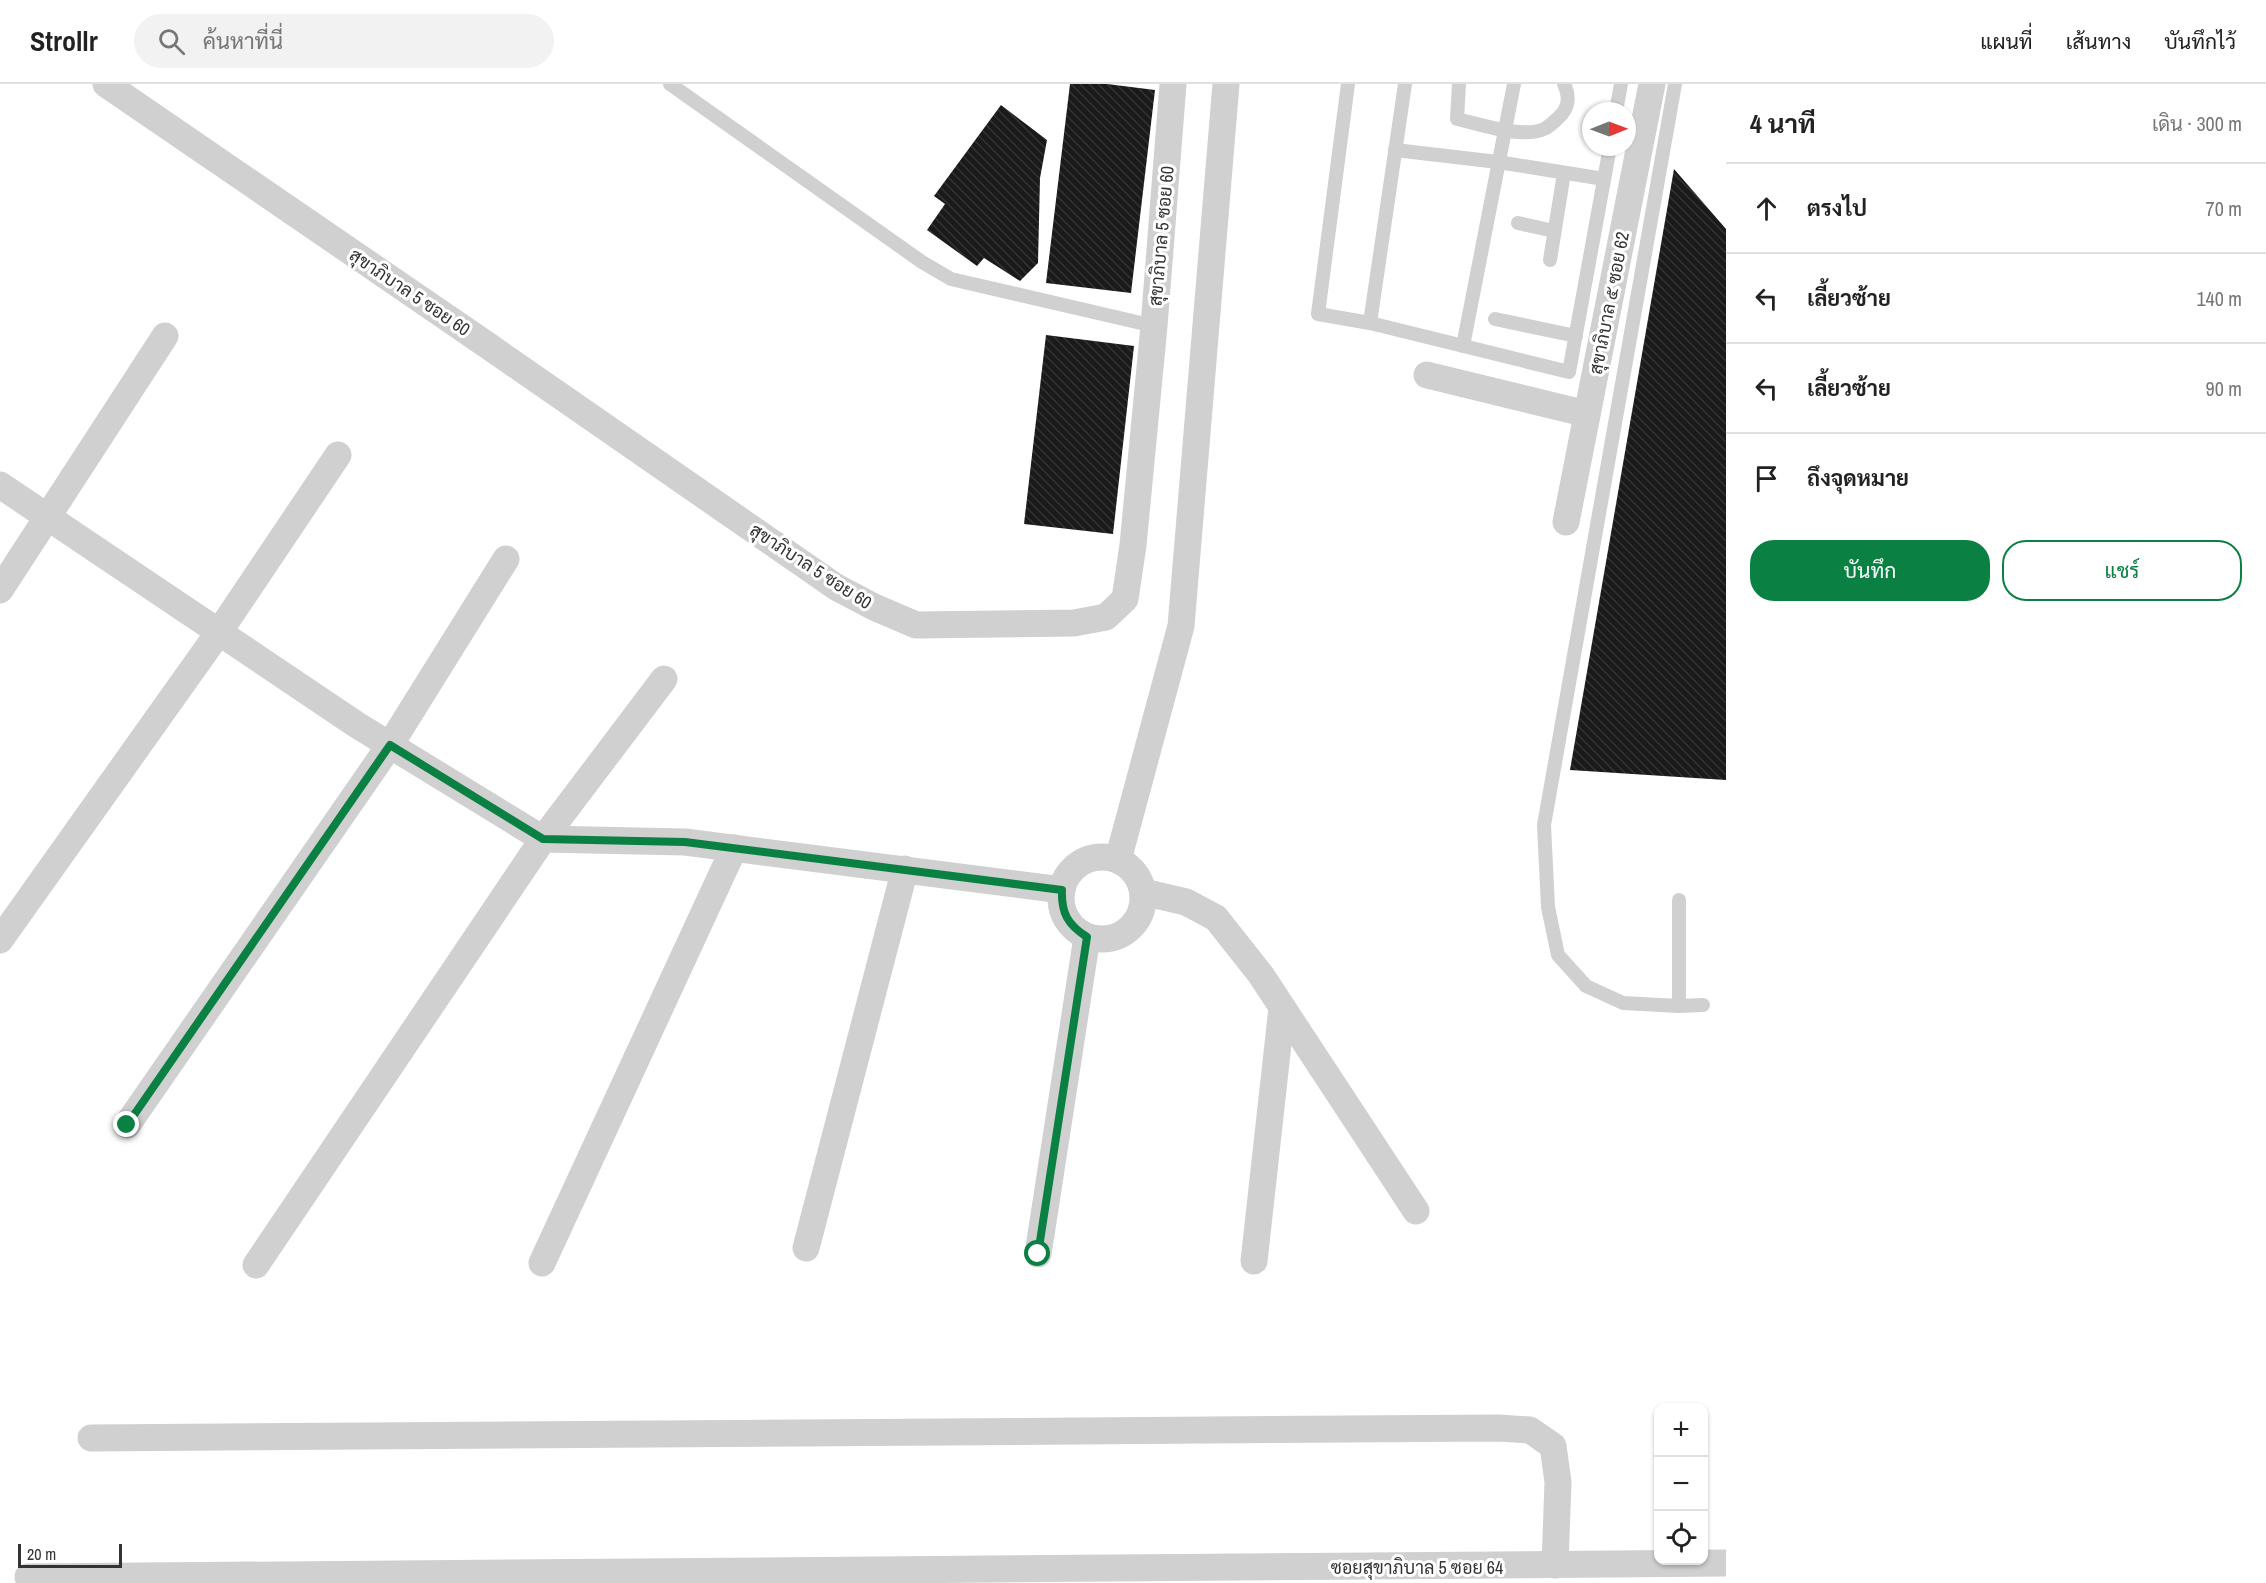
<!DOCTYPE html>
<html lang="th">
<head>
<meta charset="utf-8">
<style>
	:root { --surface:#fff; --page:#f2f2f2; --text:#222; --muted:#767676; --line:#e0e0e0; --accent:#0b8043 }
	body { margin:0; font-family:"Archivo Narrow",Sarabun,sans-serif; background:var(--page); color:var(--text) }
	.controls { position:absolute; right:18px; bottom:18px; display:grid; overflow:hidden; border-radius:12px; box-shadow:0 2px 4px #0004 }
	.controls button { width:54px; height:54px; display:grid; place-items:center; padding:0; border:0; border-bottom:2px solid var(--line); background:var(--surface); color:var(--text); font:30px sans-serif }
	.compass { position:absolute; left:1582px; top:18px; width:54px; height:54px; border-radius:50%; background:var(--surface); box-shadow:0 2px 4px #0004; rotate:89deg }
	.scale { position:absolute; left:18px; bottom:15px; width:104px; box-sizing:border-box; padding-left:6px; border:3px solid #333; border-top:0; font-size:16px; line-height:21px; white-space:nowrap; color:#333; -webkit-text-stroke:4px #fff; paint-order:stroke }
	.stop { position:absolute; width:18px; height:18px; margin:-14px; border:4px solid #0b8043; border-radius:50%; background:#fff }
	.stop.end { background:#0b8043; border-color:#fff; box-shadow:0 2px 6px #0008 }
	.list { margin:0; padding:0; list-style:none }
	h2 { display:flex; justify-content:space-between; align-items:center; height:78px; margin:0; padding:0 24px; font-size:26px }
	h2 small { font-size:20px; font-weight:400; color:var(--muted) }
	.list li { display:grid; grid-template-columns:39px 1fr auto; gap:18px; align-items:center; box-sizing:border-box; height:90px; padding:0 24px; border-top:2px solid var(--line) }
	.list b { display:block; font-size:22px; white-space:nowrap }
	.list em { font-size:20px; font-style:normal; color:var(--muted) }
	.actions { display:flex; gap:12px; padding:18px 24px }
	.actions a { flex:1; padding:14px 0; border:2px solid var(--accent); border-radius:24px; text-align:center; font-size:21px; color:var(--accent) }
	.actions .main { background:var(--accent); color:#fff }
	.icon { flex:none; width:33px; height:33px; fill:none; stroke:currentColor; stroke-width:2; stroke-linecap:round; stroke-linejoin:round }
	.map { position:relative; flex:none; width:1726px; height:1499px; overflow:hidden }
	header { display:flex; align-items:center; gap:36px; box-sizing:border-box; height:84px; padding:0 30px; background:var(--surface); border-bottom:2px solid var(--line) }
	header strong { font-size:28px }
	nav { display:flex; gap:33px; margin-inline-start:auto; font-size:21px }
	.search { width:420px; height:54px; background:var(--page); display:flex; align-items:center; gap:15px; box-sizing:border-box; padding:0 21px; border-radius:33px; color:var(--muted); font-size:22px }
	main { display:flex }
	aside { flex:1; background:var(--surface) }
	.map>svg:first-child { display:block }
	.building { fill:url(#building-back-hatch) }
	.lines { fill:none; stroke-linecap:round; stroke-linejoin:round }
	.service { stroke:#d0d0d0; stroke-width:14 }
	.minor { stroke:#d0d0d0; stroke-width:27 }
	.route { stroke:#0b8043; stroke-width:8 }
	.labels { text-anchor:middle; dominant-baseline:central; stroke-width:6; stroke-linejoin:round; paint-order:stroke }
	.street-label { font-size:18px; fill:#333; stroke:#fff }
</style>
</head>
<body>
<header>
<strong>Strollr</strong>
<div class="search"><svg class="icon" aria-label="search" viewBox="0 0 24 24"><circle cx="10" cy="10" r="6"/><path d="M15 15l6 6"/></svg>ค้นหาที่นี่</div>
<nav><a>แผนที่</a><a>เส้นทาง</a><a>บันทึกไว้</a></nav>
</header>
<main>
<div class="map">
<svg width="1726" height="1499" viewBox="0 0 1726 1499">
	<defs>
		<pattern id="building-back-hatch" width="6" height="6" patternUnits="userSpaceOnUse" patternTransform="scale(1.5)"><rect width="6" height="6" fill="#1a1a1a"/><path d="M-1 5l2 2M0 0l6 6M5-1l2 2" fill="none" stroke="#333"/></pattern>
	</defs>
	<rect width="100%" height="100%" fill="#fff"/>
	<g class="building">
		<path d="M1070 0H1107L1155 6 1131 209 1046 199Z"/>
		<path d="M1001 21 1047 56 1040 94 1038 179 1020 197 984 174 977 182 927 146 945 120 934 112Z"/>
		<path d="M1674 85 1726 145V696L1570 686Z"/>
		<path d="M1046 251 1134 262 1113 450 1024 440Z"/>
	</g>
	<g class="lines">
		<g class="service">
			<path d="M670 0 922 178 951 195 1154 242"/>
			<path d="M1348 0 1318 230 1370 239 1569 288 1610 63"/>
			<path d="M1459 0 1457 35C1480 40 1522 55 1544 45 1549 43 1555 37 1559 33 1569 24 1570 12 1564 0"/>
			<path d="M1675 0 1544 741 1548 823 1558 871 1586 902 1623 919 1679 922 1703 921"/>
			<path d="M1616 27 1621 0"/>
			<path d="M1395 66 1498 78 1604 95"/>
			<path d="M1518 139 1554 147"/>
			<path d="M1550 176 1564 89"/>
			<path d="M1495 235 1576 252"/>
			<path d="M1370 239 1405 0"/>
			<path d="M1463 262 1514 0"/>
			<path d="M1679 816V922"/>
		</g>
		<g class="minor">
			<path d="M106 0 487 261 836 503 874 523 916 541 1074 539 1106 533 1125 515 1133 461 1154 242 1173 0"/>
			<path d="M1427 291 1587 330"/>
			<path d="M0 401 357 641 543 755 685 758 1062 806"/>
			<path d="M1566 438 1652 0"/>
			<path d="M0 506 165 252"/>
			<circle cx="1102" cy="814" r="41"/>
			<path d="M1118 776 1181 542 1226 0"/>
			<path d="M1143 808 1186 818 1216 834 1261 891 1416 1127"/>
			<path d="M0 856 219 548 338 371"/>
			<path d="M127 1041 390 661 506 475"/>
			<path d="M806 1164 905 785"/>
			<path d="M1038 1170 1087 853"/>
			<path d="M1254 1177 1282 924"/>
			<path d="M542 1179 734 764"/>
			<path d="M256 1181 543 755 664 595"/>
			<path d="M91 1354 1498 1344 1530 1346 1553 1362 1558 1398 1555 1481"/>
			<path d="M28 1493 1726 1479"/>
		</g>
	</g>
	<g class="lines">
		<path class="route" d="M127 1041 390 661 543 755 685 758 1062 806C1061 829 1068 841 1087 853L1038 1170"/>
	</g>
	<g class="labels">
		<g class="street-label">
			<text transform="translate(1161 152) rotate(-85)">สุขาภิบาล 5 ซอย 60</text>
			<text transform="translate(410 208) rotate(34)">สุขาภิบาล 5 ซอย 60</text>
			<text transform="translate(1609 219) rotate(-79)">สุขาภิบาล ๕ ซอย 62</text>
			<text transform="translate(811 482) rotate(33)">สุขาภิบาล 5 ซอย 60</text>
			<text x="1417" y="1483">ซอยสุขาภิบาล 5 ซอย 64</text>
		</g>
	</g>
</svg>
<div class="controls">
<button>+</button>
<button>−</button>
<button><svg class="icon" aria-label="locate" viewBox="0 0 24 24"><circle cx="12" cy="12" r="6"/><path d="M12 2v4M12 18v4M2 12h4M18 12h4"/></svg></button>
</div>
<svg class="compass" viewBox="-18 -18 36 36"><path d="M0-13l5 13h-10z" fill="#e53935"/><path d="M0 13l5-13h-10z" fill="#767676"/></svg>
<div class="scale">20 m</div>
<div class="stop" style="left:1038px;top:1170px"></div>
<div class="stop end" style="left:127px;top:1041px"></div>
</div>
<aside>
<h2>4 นาที<small>เดิน · 300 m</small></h2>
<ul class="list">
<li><svg class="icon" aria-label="ahead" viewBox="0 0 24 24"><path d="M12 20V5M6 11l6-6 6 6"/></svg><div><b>ตรงไป</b></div><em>70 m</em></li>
<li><svg class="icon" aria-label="left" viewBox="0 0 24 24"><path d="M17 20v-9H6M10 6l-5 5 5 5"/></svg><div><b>เลี้ยวซ้าย</b></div><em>140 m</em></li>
<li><svg class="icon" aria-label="left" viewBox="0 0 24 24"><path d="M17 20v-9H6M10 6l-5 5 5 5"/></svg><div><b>เลี้ยวซ้าย</b></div><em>90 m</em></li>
<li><svg class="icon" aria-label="arrive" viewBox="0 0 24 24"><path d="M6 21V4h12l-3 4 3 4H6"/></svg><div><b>ถึงจุดหมาย</b></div></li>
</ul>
<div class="actions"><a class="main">บันทึก</a><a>แชร์</a></div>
</aside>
</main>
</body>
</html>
